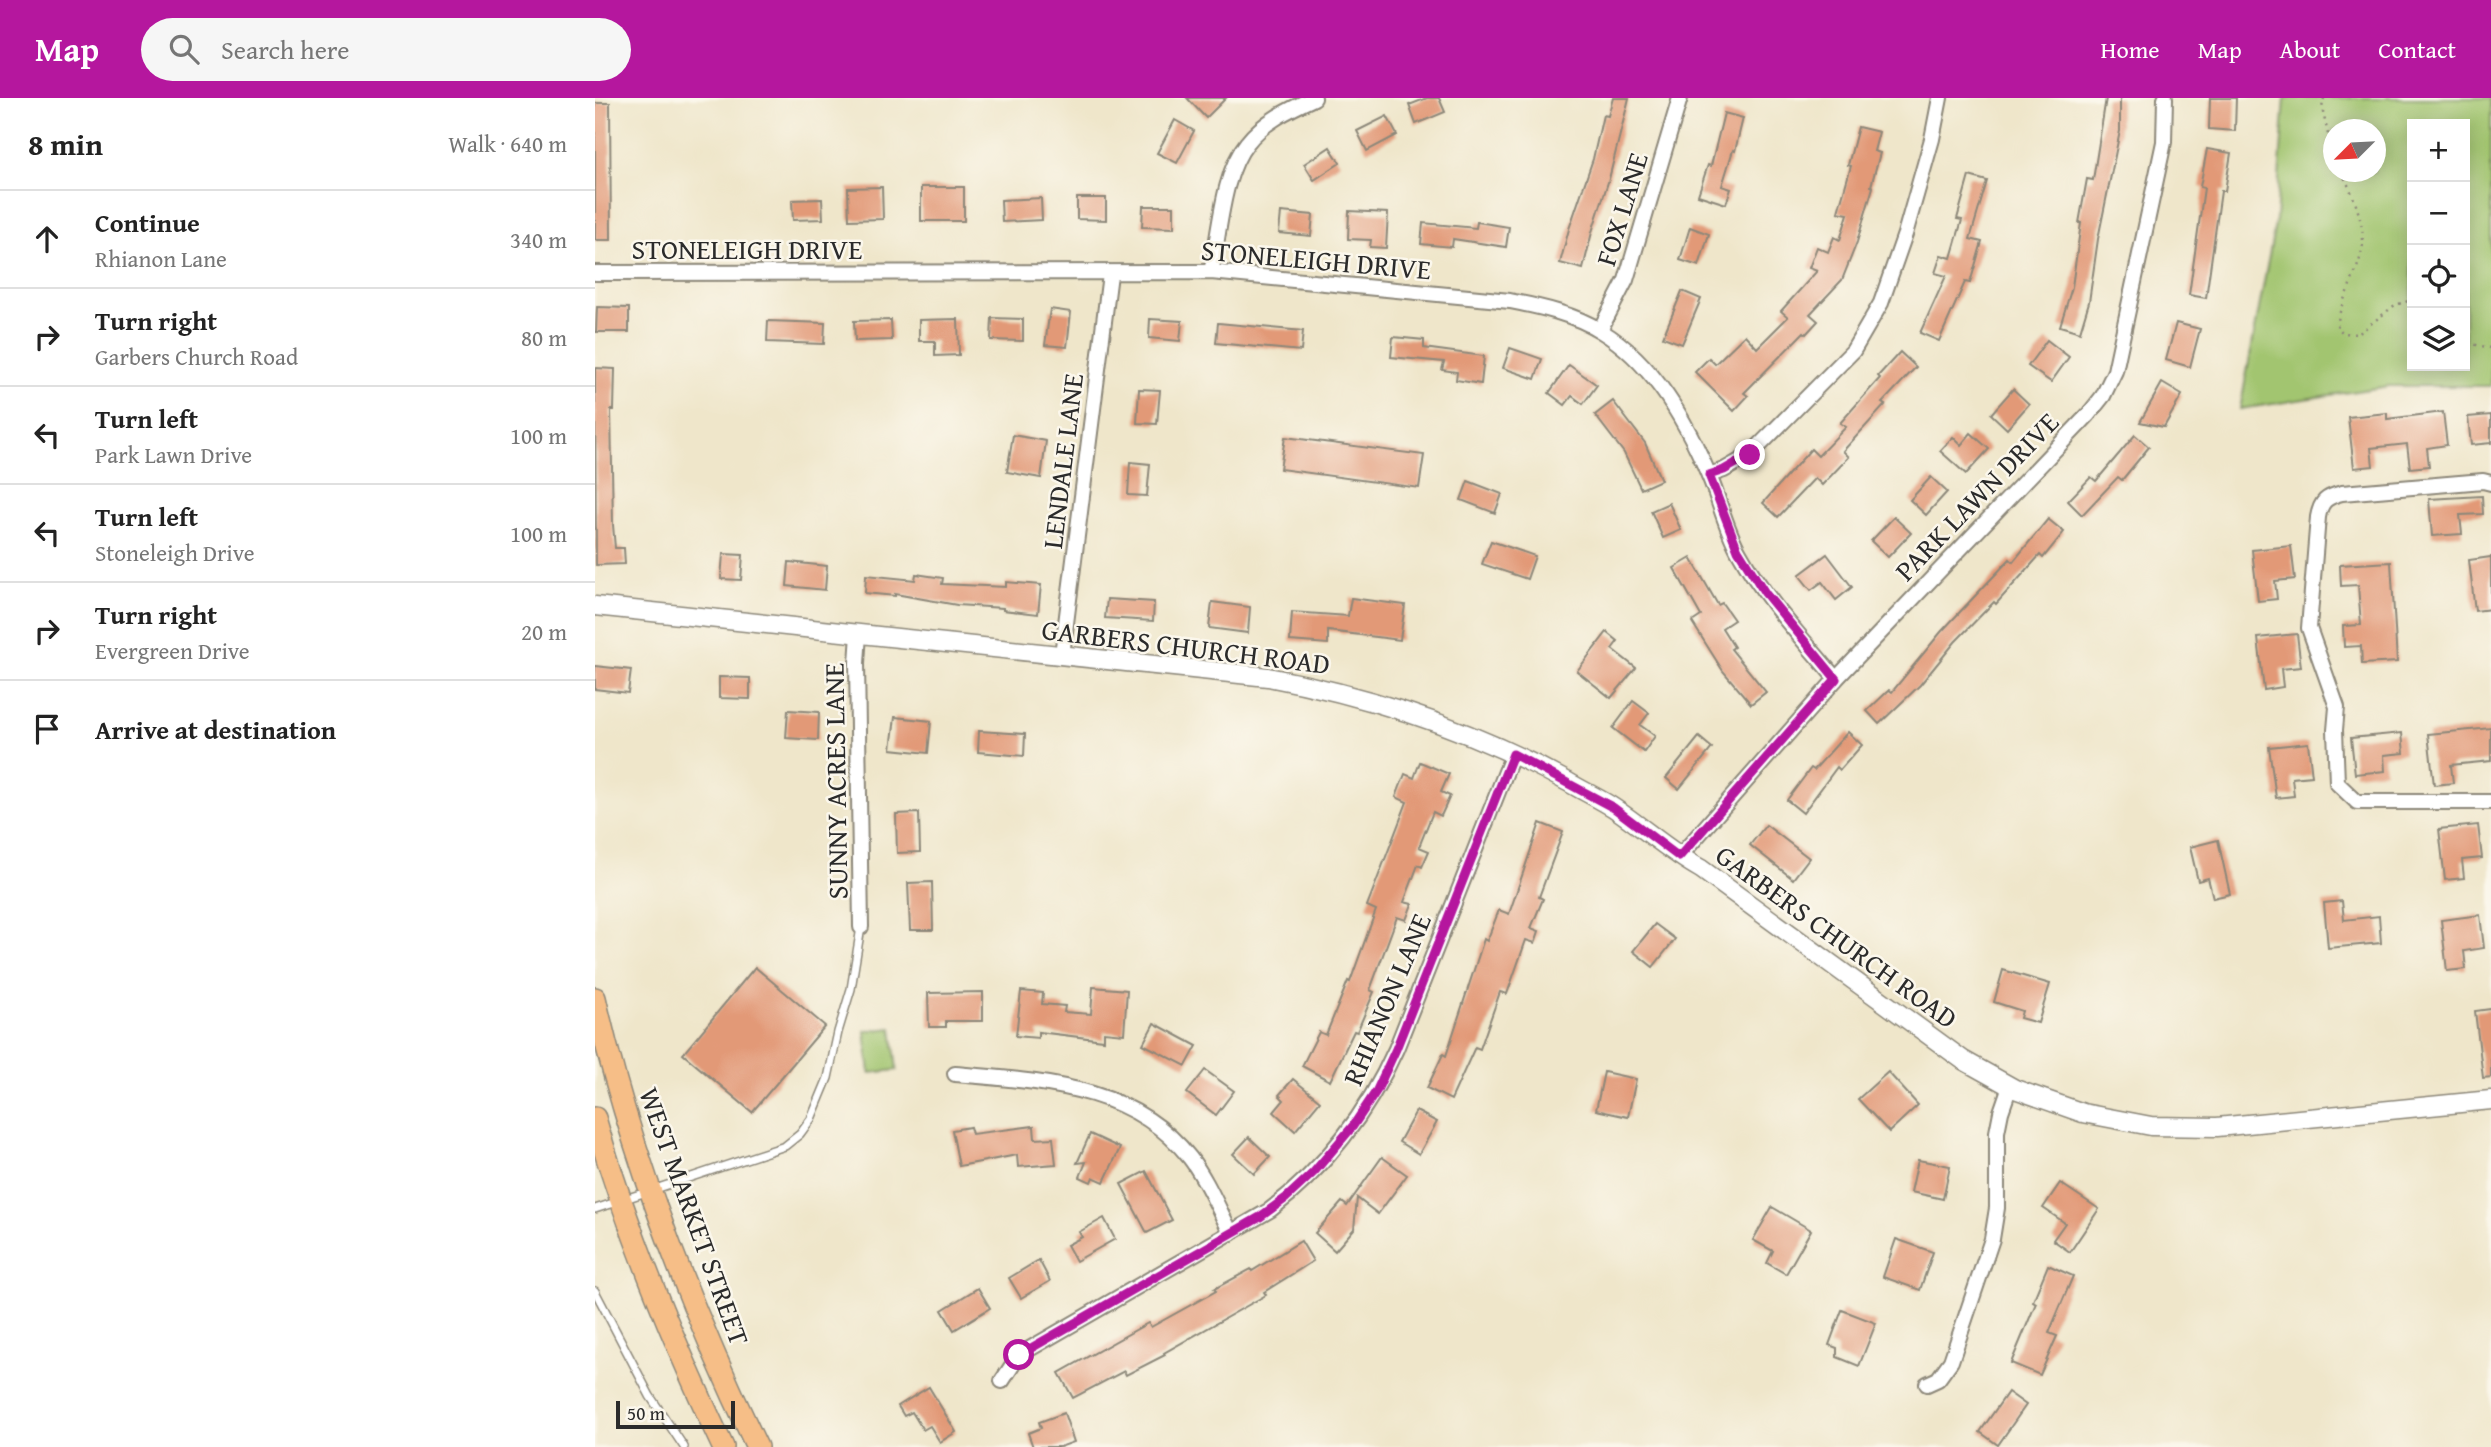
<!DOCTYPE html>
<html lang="en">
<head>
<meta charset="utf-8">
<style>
	:root { --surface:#fff; --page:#f6f6f6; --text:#222; --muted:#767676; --line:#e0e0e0; --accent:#b5179e }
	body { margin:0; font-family:"Gentium Book Plus",serif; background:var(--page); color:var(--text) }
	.controls { position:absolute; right:21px; top:21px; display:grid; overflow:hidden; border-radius:0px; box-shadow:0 4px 18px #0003 }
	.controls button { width:63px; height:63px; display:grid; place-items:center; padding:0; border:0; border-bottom:2px solid var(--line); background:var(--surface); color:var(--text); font:35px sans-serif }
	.compass { position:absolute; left:1728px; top:21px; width:63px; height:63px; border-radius:50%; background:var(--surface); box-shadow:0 4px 18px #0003; rotate:246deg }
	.scale { position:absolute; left:21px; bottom:18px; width:119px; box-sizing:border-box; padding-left:7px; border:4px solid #2b2b2b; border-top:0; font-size:19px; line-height:24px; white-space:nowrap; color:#2b2b2b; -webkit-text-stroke:5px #fbf7ec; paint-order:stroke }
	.stop { position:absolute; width:21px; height:21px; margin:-16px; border:5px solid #b5179e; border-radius:50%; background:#fff }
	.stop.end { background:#b5179e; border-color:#fff; box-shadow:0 2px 7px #0008 }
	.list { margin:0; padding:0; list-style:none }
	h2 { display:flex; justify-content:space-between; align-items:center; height:91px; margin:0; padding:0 28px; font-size:30px }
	h2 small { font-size:23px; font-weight:400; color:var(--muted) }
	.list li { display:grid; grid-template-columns:46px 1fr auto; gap:21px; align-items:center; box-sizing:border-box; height:98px; padding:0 28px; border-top:2px solid var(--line) }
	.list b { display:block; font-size:26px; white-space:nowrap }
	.list p { margin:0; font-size:23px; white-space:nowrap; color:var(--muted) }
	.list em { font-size:23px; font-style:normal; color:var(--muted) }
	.icon { flex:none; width:38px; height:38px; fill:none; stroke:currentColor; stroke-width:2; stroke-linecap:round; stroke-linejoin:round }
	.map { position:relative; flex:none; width:1896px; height:1349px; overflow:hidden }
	header { display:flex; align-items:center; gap:42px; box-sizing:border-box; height:98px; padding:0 35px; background:var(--accent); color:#fff }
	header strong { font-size:33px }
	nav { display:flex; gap:38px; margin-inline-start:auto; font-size:24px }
	.search { width:490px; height:63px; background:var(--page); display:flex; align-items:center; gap:18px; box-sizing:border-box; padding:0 24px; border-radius:38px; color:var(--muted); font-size:26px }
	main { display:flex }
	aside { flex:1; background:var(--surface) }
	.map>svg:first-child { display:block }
	.green { fill:#a2c56f; stroke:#66784d; stroke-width:2; fill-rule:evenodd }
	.building { fill:#e29977 }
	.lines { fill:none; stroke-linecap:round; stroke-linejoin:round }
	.service-casing { stroke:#8d887a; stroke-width:10 }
	.minor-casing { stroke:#8d887a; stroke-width:18 }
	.tertiary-casing { stroke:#8d887a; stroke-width:21 }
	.primary-casing { stroke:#8d887a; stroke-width:24 }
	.path { stroke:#8d887a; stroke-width:2.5; stroke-dasharray:2 5; stroke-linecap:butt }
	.service { stroke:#fff; stroke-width:7 }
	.minor { stroke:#fff; stroke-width:14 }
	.tertiary { stroke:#fff; stroke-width:18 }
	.primary { stroke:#f6be87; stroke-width:21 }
	.route { stroke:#b5179e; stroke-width:9 }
	.labels { text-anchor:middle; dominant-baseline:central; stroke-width:5; stroke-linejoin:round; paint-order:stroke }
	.street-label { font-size:28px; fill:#2b2b2b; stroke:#fbf7ec }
</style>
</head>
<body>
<header>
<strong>Map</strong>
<div class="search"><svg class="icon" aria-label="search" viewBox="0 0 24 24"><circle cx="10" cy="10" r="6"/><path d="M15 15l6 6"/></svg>Search here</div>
<nav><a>Home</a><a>Map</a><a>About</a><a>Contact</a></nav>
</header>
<main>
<aside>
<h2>8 min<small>Walk · 640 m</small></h2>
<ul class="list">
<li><svg class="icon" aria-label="ahead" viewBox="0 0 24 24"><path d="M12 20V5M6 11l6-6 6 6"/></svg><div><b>Continue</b><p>Rhianon Lane</p></div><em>340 m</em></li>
<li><svg class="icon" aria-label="right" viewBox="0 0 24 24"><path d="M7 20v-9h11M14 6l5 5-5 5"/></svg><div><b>Turn right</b><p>Garbers Church Road</p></div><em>80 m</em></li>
<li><svg class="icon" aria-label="left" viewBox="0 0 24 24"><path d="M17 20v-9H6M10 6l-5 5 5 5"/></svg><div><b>Turn left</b><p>Park Lawn Drive</p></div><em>100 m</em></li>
<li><svg class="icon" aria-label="left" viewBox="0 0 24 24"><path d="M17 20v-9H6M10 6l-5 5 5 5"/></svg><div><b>Turn left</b><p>Stoneleigh Drive</p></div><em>100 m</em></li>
<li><svg class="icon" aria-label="right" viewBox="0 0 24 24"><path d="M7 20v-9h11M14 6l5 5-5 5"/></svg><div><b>Turn right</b><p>Evergreen Drive</p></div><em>20 m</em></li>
<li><svg class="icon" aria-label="arrive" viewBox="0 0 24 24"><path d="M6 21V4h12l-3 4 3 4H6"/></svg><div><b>Arrive at destination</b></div></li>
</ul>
</aside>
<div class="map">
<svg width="1896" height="1349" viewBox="0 0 1896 1349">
	<rect width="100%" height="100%" fill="#fbf7ec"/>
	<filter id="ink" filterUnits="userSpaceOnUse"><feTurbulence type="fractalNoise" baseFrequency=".0143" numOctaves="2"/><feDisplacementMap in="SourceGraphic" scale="14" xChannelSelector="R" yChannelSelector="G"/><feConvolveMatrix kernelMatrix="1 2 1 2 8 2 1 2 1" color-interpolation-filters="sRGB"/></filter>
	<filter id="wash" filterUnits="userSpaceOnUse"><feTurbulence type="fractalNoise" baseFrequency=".00686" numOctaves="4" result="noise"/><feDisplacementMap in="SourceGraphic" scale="28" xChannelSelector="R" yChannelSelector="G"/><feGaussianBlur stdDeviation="1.57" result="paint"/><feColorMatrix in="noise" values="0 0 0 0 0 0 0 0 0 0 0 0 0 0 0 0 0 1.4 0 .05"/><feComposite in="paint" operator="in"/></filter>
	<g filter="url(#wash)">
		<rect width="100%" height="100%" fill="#efe6ca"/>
		<g class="green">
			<path d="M1690 0H1896V288H1794L1645 311 1681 121ZM1817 26H1870V268H1817ZM1738 32H1780V74H1738Z"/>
			<path d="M297 930 302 972 275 975 270 933Z"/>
		</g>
		<g id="blocks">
			<g class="building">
				<path d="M592 0H631L611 20Z"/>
				<path d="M832 0H844L850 14 821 26 814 7Z"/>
				<path d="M1018 0H1034L1014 81 997 134 988 171 965 165 974 131 998 61 1008 17 1013 18Z"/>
				<path d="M1511 0H1525V33L1503 141 1494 204 1485 234 1465 228 1477 189 1486 125H1484L1492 81 1498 82Z"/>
				<path d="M1615 0H1641L1640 33 1614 31Z"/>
				<path d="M0 5H15L16 142H0Z"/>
				<path d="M1129 15 1148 20 1140 53 1138 52 1127 88 1136 91 1131 106 1103 97 1113 67 1116 68Z"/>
				<path d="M792 18 802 37 772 53 762 33Z"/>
				<path d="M580 22 599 33 582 65 562 55Z"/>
				<path d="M1263 29 1284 34 1279 53 1285 55 1276 88 1278 89 1262 144 1247 182 1215 216 1223 223 1211 236 1209 234 1149 295 1153 298 1139 313 1100 274 1114 260 1120 266 1150 237 1162 250 1193 219 1186 213 1222 173 1214 170 1222 149 1233 154 1239 139 1245 142 1253 116 1243 114 1256 68 1253 67Z"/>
				<path d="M735 49 745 65 719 82 709 66Z"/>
				<path d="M1612 51 1636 55 1630 93H1626L1611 200 1594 197 1609 90 1605 89Z"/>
				<path d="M1374 78 1392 83 1375 141 1387 144 1375 185 1370 184 1344 243 1325 235 1351 178 1340 175 1346 157 1356 160 1367 122 1362 121Z"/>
				<path d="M287 89 288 121 254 122 253 90Z"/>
				<rect x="326" y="89" width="43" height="34"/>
				<path d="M446 100 447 122 407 124 406 102Z"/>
				<path d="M482 100H511V122L482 121Z"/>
				<path d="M227 101 228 121 198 122 197 102Z"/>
				<path d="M548 108H579V130L547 129Z"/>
				<path d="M754 113 793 115 791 150 775 149 776 142 753 141Z"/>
				<path d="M686 114 718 117 716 138 684 135Z"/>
				<path d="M882 124 914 129 911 149 858 141 857 149 826 146 828 125 881 130Z"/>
				<path d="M1095 129 1114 136 1104 168 1085 162Z"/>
				<path d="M1087 193 1106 201 1087 246 1068 239Z"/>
				<path d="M2 209 34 210V234H1Z"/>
				<path d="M455 211 476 214 472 249 450 247Z"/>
				<path d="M397 220 428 221V243L396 242Z"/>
				<path d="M363 221 364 257 340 258V243H324V222Z"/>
				<path d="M555 221 587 223 585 243 554 240Z"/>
				<path d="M296 222 297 242 260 243 259 223Z"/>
				<path d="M173 223 230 225 229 246 172 244Z"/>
				<path d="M623 225 708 233 706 253 621 245Z"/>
				<path d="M1581 225 1605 231 1595 269 1571 262Z"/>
				<path d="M798 239 829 242V250L889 258 886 286 861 282 862 274 847 272 849 264 796 259Z"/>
				<path d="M1452 242 1474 259 1456 284 1433 268Z"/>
				<path d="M915 250 947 261 940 281 908 270Z"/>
				<path d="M1305 254 1321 269 1287 305 1290 307 1248 353 1254 359 1227 387 1220 380 1183 419 1168 405 1216 351 1223 358 1251 329 1245 325 1285 280 1283 278Z"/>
				<path d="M974 267 1002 287 988 306 977 298 970 307 954 295Z"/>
				<path d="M0 270 20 271 19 312H16L18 427 20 450H29L30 466 1 467Z"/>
				<path d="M1567 285 1587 297 1569 329 1545 324Z"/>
				<path d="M544 291 565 292 562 326 542 325Z"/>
				<path d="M1418 291 1434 306 1412 331 1396 316Z"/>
				<path d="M1018 303 1050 345 1066 382 1046 391 1029 355 1000 317Z"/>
				<path d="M1848 314 1852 347 1832 350 1834 368 1815 370 1812 346 1776 350 1778 368 1759 370 1753 319 1792 315V321Z"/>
				<path d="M1896 317V345L1876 347 1873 319Z"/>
				<path d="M1376 335 1394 351 1371 376 1345 353 1358 339 1366 347Z"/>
				<path d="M418 337 451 343 446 380 412 374Z"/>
				<path d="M1540 337 1554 349 1527 382 1523 379 1487 417 1473 403 1496 379 1501 383Z"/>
				<path d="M690 339 829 357 824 390 685 371Z"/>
				<path d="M535 364 555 366 552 398 533 397Z"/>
				<path d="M1336 379 1352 394 1331 417 1315 402Z"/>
				<path d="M873 383 907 396 900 415 866 402Z"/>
				<path d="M1887 398 1888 416 1865 417 1867 436 1837 438 1834 401Z"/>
				<path d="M1074 405 1086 432 1068 440 1056 413Z"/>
				<path d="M1299 419 1316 435 1293 459 1276 443Z"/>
				<path d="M1453 421 1469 434 1448 460 1445 457 1401 506 1399 504 1360 544 1325 587 1284 626 1272 613 1294 592 1297 594 1346 534 1415 461 1418 464Z"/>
				<path d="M896 443 940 458 932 481 887 466Z"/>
				<path d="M1696 448 1700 481 1680 483 1682 501 1663 503 1657 452Z"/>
				<path d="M128 456 148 457 146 482 126 481Z"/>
				<path d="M1232 456 1257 489 1241 502 1227 484 1216 492 1204 477Z"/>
				<path d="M1896 459V511L1880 513 1874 462Z"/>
				<path d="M1096 460 1123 507 1127 505 1139 522 1127 530 1139 549 1136 551 1171 594 1156 606 1128 573 1097 524 1106 518 1079 470Z"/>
				<path d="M194 464 232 468 230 492 192 488Z"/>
				<path d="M1796 464 1802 564 1767 566 1766 548 1749 549 1748 528 1766 527 1763 487 1746 488 1745 467Z"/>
				<path d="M321 476 348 480 347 486 411 489V484L446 487 443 516 408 512V510L362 507 300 496V498L270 495 271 477 320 482Z"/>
				<path d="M756 500 810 507 805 542 733 533V546L695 543 697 514 753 518Z"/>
				<path d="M512 501 559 504 558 523 510 520Z"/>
				<path d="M617 504 655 509 653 535 614 530Z"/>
				<path d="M1012 534 1023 543 1017 551 1041 570 1016 600 982 573Z"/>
				<path d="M1702 536 1706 569 1686 571 1688 589 1669 592 1663 540Z"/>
				<path d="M0 568 36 572 33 595 0 591Z"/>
				<path d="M124 579 155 580V601L124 600Z"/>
				<path d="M1038 603 1054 615 1045 627 1060 638 1049 654 1018 630Z"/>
				<path d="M193 612 224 614 223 642 191 640Z"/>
				<path d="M300 619 336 623 333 655 296 651Z"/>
				<path d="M1896 630V663L1856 667 1858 685 1839 687 1833 636Z"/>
				<path d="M384 633 430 636 429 658 383 654Z"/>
				<path d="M1253 634 1267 647 1245 672 1242 669 1208 715 1192 702 1216 670 1219 672Z"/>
				<path d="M1807 635 1809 655 1789 657 1790 673 1760 676 1756 640Z"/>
				<path d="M1104 639 1117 650 1084 691 1071 680Z"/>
				<path d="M1713 645 1717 678 1697 680 1699 698 1681 700 1674 649Z"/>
				<path d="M825 664 854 676 846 694 855 698 846 718 838 714 824 749 834 753 827 769 823 767 809 804 817 806 811 822 802 819 775 892 779 894 762 934 759 933 735 983 707 968 724 934 731 937 753 883 755 884 781 812 772 808 812 704 801 699 810 676 819 680Z"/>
				<path d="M324 715 325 754 302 755 301 716Z"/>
				<path d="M945 725 968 734 944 799 948 801 936 830 944 833 940 845 931 842 912 896 905 894 885 951 880 949 856 1002 832 990 848 956 851 958 889 841 892 843 904 812 914 816Z"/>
				<path d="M1171 727 1214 760 1198 781 1155 747Z"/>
				<path d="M1883 727 1887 760 1867 762 1869 780 1850 782 1844 731Z"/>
				<path d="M1623 742 1635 796 1618 800 1613 780 1603 783 1595 749Z"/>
				<path d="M337 784 338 832H315L313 785Z"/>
				<path d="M1747 803 1749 822 1784 818 1786 845 1733 850 1729 805Z"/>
				<path d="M1885 817 1889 850 1869 853 1871 871 1852 873 1846 822Z"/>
				<path d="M1060 826 1080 841 1058 869 1038 853Z"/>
				<path d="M160 869 230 928 157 1014 88 956Z"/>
				<path d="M1408 872 1455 886 1443 925 1425 920 1427 913 1399 904Z"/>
				<path d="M498 889 532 892 529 936 509 934V942L443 934V940L421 938 426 893 448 895 447 906 470 908 469 914 496 916Z"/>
				<path d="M388 894V923H351V929H334L333 895Z"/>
				<path d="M1896 911V979L1888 980 1880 913Z"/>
				<path d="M559 925 602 948 591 968 548 946Z"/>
				<path d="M610 972 639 993 621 1017 592 995Z"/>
				<path d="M1009 974 1041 981 1033 1019 1001 1012Z"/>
				<path d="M1293 974 1323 1007 1294 1034 1263 1001Z"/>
				<path d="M698 981 725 1003 700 1033 679 1014 689 1002 684 997Z"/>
				<path d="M821 1013 842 1024 824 1056 804 1044Z"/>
				<path d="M439 1028 440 1041 458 1040 461 1066 423 1069 422 1057 364 1068 357 1032 375 1029 377 1036Z"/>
				<path d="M495 1036 525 1050 509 1084 498 1079 496 1084 485 1079 491 1064 482 1065Z"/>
				<path d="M654 1039 675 1059 659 1076 638 1056Z"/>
				<path d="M787 1059 812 1077 783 1116 762 1100 759 1131 740 1153 720 1135 747 1104 752 1108Z"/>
				<path d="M1323 1062 1355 1068 1348 1101 1316 1094Z"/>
				<path d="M551 1073 577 1122 552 1135 526 1086Z"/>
				<path d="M1465 1085 1504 1111 1475 1154 1458 1142 1470 1125 1448 1110Z"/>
				<path d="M1177 1109 1216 1132 1191 1176 1172 1165 1178 1153 1158 1142Z"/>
				<path d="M509 1120 520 1141 481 1163 472 1147 487 1139 484 1134Z"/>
				<path d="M1301 1141 1338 1154 1325 1192 1288 1179Z"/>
				<path d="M706 1143 718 1163 669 1194 671 1197 569 1255 570 1257 531 1277 529 1273 478 1300 464 1275 553 1225 556 1229 621 1193 619 1191 656 1171 657 1173Z"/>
				<path d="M444 1162 455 1183 426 1200 414 1180Z"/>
				<path d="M1453 1167 1478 1178 1454 1235 1462 1238 1445 1277 1416 1265 1441 1205 1438 1203Z"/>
				<path d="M383 1190 395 1210 359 1232 347 1212Z"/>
				<path d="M1247 1212 1281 1225 1264 1268 1242 1259V1250L1234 1247Z"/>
				<path d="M334 1289 361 1334 345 1344 335 1328 328 1332 317 1314 309 1318 303 1308Z"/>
				<path d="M1413 1294 1431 1307 1403 1347 1385 1334Z"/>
				<path d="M469 1315 479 1344 465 1349H438L433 1335 446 1330 444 1324Z"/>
			</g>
		</g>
	</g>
	<g filter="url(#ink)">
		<use href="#blocks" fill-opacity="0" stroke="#8d887a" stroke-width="2"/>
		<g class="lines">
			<g class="service-casing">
				<g id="service">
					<path d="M0 1111 190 1048 205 1036 216 1021 233 980 243 934 256 891 266 829"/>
					<path d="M0 1193 55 1298 89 1349"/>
				</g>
			</g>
			<g class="minor-casing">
				<g id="minor">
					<path d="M616 174C625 135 627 76 652 45 668 24 695 11 719 0"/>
					<path d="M0 175 616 174 915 203C946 209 979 216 1006 233 1059 265 1092 324 1115 380 1125 404 1131 431 1144 454 1170 501 1207 540 1241 581"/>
					<path d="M1005 232 1031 182 1085 0"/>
					<path d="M1114 377 1129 372 1155 357 1258 253 1286 205 1310 136 1337 41 1345 0"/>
					<path d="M1896 385 1888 383 1747 395C1731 399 1726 403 1723 419L1714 530 1742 609 1740 632 1742 685 1762 704H1896"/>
					<path d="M264 536 262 565 266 829"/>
					<path d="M467 557 515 176"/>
					<path d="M1084 759 1241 581 1493 317 1508 298 1520 273 1569 44 1570 0"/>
					<path d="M360 976C446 984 537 986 595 1060 612 1082 623 1110 636 1135"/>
					<path d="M407 1283 424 1257 675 1112C731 1069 772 1016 801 951L918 656"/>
					<path d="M1332 1286 1343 1281 1356 1263 1397 1141 1402 1110V1034L1406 1014 1415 988"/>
				</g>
			</g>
			<g class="tertiary-casing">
				<path id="tertiary" d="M0 508 673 579C779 599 879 632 973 684 988 693 1005 701 1019 710 1049 730 1075 754 1106 771L1368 962 1420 991 1488 1015 1556 1028 1622 1029 1896 1002"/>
			</g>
			<g class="primary-casing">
				<g id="primary">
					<path d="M0 900C35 1055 93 1206 162 1349"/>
					<path d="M0 1020C32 1133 78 1243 128 1349"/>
				</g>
			</g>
			<g class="path">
				<path d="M1729 0 1727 10 1738 58"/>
				<path d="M1746 74C1757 91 1772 131 1767 152 1762 179 1745 201 1742 229L1748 235 1763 236 1800 207 1817 202"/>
				<path d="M1870 238 1877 246 1896 250"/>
			</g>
			<use href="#service" class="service"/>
			<use href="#minor" class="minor"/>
			<use href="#tertiary" class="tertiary"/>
			<use href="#primary" class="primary"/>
		</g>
	</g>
	<g class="lines" filter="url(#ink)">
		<path class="route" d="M424 1257 665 1119 691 1100 719 1074 758 1028 782 992 801 951 918 656 1019 710 1084 759 1241 581 1170 495 1143 452 1114 377 1129 372 1155 357"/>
	</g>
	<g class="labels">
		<g class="street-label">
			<text transform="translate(1026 111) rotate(-73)">FOX LANE</text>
			<text x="152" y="150">STONELEIGH DRIVE</text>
			<text transform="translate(721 161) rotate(5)">STONELEIGH DRIVE</text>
			<text transform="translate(467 363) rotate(-83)">LENDALE LANE</text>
			<text transform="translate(1381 398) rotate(-46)">PARK LAWN DRIVE</text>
			<text transform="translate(591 548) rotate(7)">GARBERS CHURCH ROAD</text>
			<text transform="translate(240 683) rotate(-91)">SUNNY ACRES LANE</text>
			<text transform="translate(1242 838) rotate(36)">GARBERS CHURCH ROAD</text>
			<text transform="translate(791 901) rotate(-67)">RHIANON LANE</text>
			<text transform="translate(100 1118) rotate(70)">WEST MARKET STREET</text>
		</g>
	</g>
</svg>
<div class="controls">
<button>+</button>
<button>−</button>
<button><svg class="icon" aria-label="locate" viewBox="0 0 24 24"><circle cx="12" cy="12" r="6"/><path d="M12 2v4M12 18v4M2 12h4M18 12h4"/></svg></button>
<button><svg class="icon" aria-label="layers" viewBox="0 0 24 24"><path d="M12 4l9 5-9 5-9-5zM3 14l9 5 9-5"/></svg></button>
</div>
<svg class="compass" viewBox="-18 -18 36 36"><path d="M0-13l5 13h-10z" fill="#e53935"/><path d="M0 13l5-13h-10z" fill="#767676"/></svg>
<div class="scale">50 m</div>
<div class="stop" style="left:424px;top:1257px"></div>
<div class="stop end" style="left:1155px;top:357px"></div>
</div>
</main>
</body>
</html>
